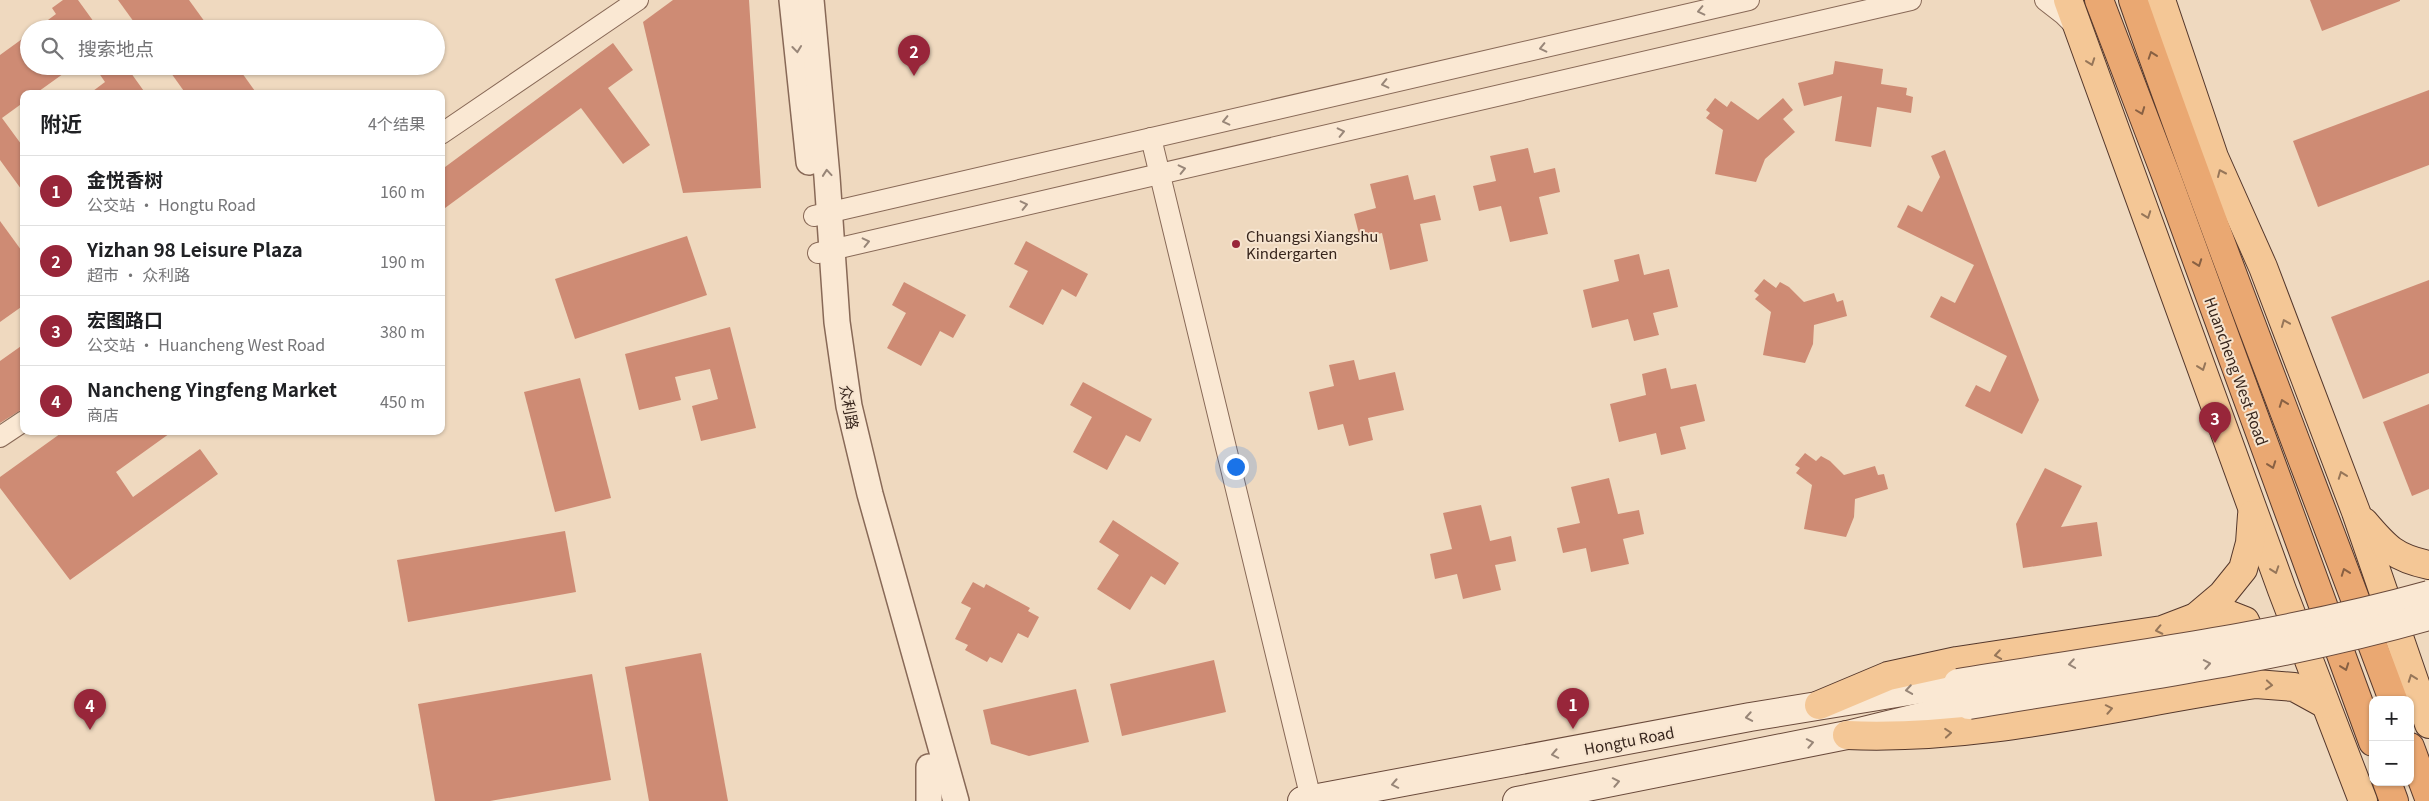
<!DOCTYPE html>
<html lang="zh">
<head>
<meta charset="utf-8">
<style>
	:root { --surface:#fff; --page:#f2f2f2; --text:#202124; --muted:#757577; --line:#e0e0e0; --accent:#98263a }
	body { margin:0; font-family:Georgia,"Noto Sans SC",serif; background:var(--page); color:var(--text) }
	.controls { position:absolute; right:15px; bottom:15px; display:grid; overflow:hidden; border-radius:10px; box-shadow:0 1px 4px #0004 }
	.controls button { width:45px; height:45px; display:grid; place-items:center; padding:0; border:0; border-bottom:1px solid var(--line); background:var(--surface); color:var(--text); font:25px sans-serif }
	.you { position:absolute; left:1235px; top:466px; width:18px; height:18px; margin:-12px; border:4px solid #fff; border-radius:50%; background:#1a73e8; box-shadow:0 0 0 8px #1a73e833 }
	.badge { display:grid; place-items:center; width:32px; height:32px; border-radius:50%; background:var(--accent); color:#fff; font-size:16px; font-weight:700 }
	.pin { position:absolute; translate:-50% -41px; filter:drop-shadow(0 1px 2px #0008) }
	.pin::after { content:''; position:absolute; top:26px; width:18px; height:15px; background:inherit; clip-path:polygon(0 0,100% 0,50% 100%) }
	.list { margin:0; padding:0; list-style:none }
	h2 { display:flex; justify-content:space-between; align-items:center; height:65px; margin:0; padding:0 20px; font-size:21px }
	h2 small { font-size:16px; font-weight:400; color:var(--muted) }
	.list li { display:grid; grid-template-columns:32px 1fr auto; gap:15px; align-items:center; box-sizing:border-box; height:70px; padding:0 20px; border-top:1px solid var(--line) }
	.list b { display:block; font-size:19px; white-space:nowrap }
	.list p { margin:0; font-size:16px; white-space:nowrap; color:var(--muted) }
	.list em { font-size:16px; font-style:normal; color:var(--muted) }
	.icon { flex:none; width:28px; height:28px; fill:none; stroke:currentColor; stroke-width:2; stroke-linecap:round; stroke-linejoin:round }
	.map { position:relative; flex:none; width:2429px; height:801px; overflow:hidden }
	.search { position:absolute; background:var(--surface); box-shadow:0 1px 4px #0004; left:20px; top:20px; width:425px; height:55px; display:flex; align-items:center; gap:12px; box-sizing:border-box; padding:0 18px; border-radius:28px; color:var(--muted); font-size:19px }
	.panel { position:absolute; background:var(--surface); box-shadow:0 1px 4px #0004; left:20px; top:90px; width:425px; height:345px; border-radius:10px }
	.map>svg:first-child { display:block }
	.building { fill:#ce8b74 }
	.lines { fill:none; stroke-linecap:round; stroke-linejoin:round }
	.minor-casing { stroke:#886957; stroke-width:22 }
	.tertiary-casing { stroke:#886957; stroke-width:28 }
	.secondary-casing { stroke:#6a4a3b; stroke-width:30 }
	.primary-casing { stroke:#55382c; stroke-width:30 }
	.trunk-casing { stroke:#55382c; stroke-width:30 }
	.minor { stroke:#fae8d3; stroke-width:20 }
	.tertiary { stroke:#fae8d3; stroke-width:25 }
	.secondary { stroke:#fae8d3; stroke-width:28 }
	.primary { stroke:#f4c796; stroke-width:28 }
	.trunk { stroke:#eaa872; stroke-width:28 }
	.secondary-bridge-casing { stroke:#6a4a3b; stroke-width:30; stroke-linecap:butt }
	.secondary-bridge { stroke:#fae8d3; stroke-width:28 }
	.oneway { stroke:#988678 }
	.oneway2 { stroke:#886043 }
	.oneway3 { stroke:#967659 }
	.poi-dot { fill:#98263a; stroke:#f6e4cf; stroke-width:2 }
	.labels { text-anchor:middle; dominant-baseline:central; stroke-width:4; stroke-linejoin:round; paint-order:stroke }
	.poi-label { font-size:15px; fill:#37251c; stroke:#f6e4cf; text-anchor:start }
	.street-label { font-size:15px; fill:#37251c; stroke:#f6e4cf }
</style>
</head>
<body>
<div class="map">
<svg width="2429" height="801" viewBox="0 0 2429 801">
	<rect width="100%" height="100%" fill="#efd9bf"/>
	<g class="building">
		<path d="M63 0H78L99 29H36L56 14 52 8Z"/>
		<path d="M118 0H189L210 29H139Z"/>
		<path d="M673 0H749L761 188 683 193 643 22Z"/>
		<path d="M2310 0H2400V1L2322 31Z"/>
		<path d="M29 34V66H74L35 94H24V102L2 118 24 148V193L0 160V55Z"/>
		<path d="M613 43 633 70 608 88 650 145 623 164 581 108 441 211V170Z"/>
		<path d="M1835 61 1883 69 1881 84 1907 88 1906 95 1913 97 1911 113 1877 107 1871 147 1835 141 1842 96 1804 106 1798 83 1833 74Z"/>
		<path d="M94 66H126L146 94H89L105 82Z"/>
		<path d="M166 66H237L257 94H186Z"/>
		<path d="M2429 90V165L2318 207 2293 141Z"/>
		<path d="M1715 98 1727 107 1731 101 1758 120 1783 98 1793 110 1783 119 1795 132 1765 159 1756 182 1715 174 1723 130 1706 118 1710 113 1706 110Z"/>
		<path d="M1528 148 1534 173 1555 168 1560 192 1539 197 1548 234 1510 242 1501 206 1479 211 1473 186 1496 181 1490 156Z"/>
		<path d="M1945 150 2039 400 2022 434 1965 406 1976 385 1990 392 2007 356 1930 317 1941 296 1955 303 1974 265 1897 227 1908 205 1922 212 1940 177 1931 156Z"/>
		<path d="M1408 175 1414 200 1435 195 1441 220 1420 224 1428 261 1390 270 1382 233 1360 238 1354 214 1376 208 1370 184Z"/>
		<path d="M0 221 24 254V305L0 322Z"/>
		<path d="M687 236 707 295 575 339 555 279Z"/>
		<path d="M1026 241 1088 274 1076 297 1062 289 1043 325 1009 307 1028 271 1014 264Z"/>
		<path d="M1639 254 1644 275 1669 269 1678 307 1653 313 1659 335 1634 341 1628 319 1592 328 1583 290 1619 281 1614 260Z"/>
		<path d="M1764 279 1776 288 1780 282 1789 287 1804 302 1834 293 1837 302 1843 300 1847 316 1814 325 1813 344 1805 363 1763 355 1771 312 1755 299 1759 295 1754 291Z"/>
		<path d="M2429 280V373L2363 399 2331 317Z"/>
		<path d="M904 282 966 315 953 338 940 331 921 366 887 348 906 313 892 305Z"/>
		<path d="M730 327 756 428 701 441 692 406 718 399 710 369 675 377 681 400 639 410 625 354Z"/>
		<path d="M24 344V408L0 423V361Z"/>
		<path d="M1354 360 1359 380 1395 372 1404 410 1368 418 1373 440 1349 446 1343 424 1318 430 1309 392 1334 386 1329 365Z"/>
		<path d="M1666 368 1671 389 1696 384 1705 421 1680 427 1686 449 1661 455 1656 433 1619 442 1610 404 1646 395 1642 374Z"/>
		<path d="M580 378 611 498 555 512 524 392Z"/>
		<path d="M1083 382 1152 419 1140 442 1126 435 1107 470 1073 452 1092 417 1070 405Z"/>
		<path d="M2429 404V489L2412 496 2383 422Z"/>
		<path d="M64 431H173L116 472 133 497 200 449 218 474 70 580 0 488V477Z"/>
		<path d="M1805 453 1816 461 1821 456 1830 461 1844 475 1875 466 1878 475 1884 474 1888 489 1855 499 1854 517 1846 537 1804 529 1812 485 1796 473 1800 468 1795 465Z"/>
		<path d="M2045 468 2082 486 2061 527 2097 522 2102 556 2023 568 2016 524Z"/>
		<path d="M1609 478 1618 514 1639 510 1644 534 1623 539 1629 564 1591 572 1586 548 1563 553 1557 528 1580 523 1571 487Z"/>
		<path d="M1481 505 1490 541 1511 536 1516 561 1495 565 1501 590 1463 599 1457 574 1435 579 1430 554 1452 549 1443 513Z"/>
		<path d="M1113 520 1179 563 1165 585 1151 576 1130 610 1097 589 1119 555 1099 542Z"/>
		<path d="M565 531 576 592 408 622 397 560Z"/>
		<path d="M973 582 984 588 986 584 1030 608 1028 611 1039 617 1028 638 1018 633 1002 663 990 657 987 662 965 650 968 645 955 639 971 608 961 603Z"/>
		<path d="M701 653 728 801H649L625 667Z"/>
		<path d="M1214 660 1226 712 1122 736 1110 684Z"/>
		<path d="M592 674 611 780 490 801H435L418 704Z"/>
		<path d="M1076 689 1089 742 1029 756 991 744 983 710Z"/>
	</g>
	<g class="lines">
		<g class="minor-casing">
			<g id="minor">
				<path d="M2045 0 2063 14 2075 26"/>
				<path d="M441 134 638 0"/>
				<path d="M1151 138 1311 799"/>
				<path d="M814 216 1749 0"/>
				<path d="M818 253 1911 0"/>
				<path d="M0 437 24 421"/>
			</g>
		</g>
		<g class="tertiary-casing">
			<g id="tertiary">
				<path d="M792 0 809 162"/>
				<path d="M811 0 827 177 837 322 849 406 870 494 956 801"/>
				<path d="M929 801V767"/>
			</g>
		</g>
		<g class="secondary-casing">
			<g id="secondary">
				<path d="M1302 801 1750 717 1958 683"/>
				<path d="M1517 801 1847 735 1969 705"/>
			</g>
		</g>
		<g class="primary-casing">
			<g id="primary">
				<path d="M2068 0 2282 590 2363 801"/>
				<path d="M2161 0 2214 157 2263 267 2356 512 2429 724"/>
				<path d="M2364 522C2386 548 2395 558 2429 565"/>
				<path d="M2196 617 2222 612 2245 621 2255 643 2253 658"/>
				<path d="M1819 705 1888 676 1957 661 2162 630 2196 617 2222 595 2243 569 2250 543 2252 515"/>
				<path d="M1847 735C1985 741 2120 704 2256 684L2294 687 2325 704"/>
			</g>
		</g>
		<g class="trunk-casing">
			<g id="trunk">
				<path d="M2099 0 2167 178 2373 742"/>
				<path d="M2133 0C2215 235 2306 466 2393 700"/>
				<path d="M2410 747 2429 798"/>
				<path d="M2387 782 2394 801"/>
			</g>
		</g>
		<use href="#minor" class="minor"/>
		<use href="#tertiary" class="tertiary"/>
		<use href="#secondary" class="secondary"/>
		<use href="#primary" class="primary"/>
		<use href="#trunk" class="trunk"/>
		<g class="secondary-bridge-casing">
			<g id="secondary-bridge">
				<path d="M1958 683C2115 657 2275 638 2429 595"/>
				<path d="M1969 705C2123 679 2279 659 2429 616"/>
			</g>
		</g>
		<use href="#secondary-bridge" class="secondary-bridge"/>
	</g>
	<defs><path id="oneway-chevron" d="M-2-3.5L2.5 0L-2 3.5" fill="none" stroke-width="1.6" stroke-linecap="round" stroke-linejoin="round" transform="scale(1.25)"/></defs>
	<g class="oneway">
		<use href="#oneway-chevron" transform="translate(1701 11) rotate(167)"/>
		<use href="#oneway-chevron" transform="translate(1543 48) rotate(167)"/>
		<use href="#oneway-chevron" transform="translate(797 49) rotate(84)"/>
		<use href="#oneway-chevron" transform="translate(1385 84) rotate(167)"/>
		<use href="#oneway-chevron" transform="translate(1226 121) rotate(167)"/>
		<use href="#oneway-chevron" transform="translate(1341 132) rotate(-13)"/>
		<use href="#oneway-chevron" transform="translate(1182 169) rotate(-13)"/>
		<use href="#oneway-chevron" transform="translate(827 173) rotate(-95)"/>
		<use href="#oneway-chevron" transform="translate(1024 205) rotate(-13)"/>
		<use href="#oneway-chevron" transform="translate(866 242) rotate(-13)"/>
		<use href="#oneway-chevron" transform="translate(2072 664) rotate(171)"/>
		<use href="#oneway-chevron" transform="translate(2207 664) rotate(-10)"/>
		<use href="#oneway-chevron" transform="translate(1909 690) rotate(171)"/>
		<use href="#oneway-chevron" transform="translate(1749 717) rotate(170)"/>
		<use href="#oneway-chevron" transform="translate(1810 743) rotate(-11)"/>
		<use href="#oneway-chevron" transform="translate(1555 754) rotate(169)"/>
		<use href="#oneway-chevron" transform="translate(1616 782) rotate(-11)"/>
		<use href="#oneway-chevron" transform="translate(1395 784) rotate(169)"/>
	</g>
	<g class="oneway2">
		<use href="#oneway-chevron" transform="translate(2152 55) rotate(-109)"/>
		<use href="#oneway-chevron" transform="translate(2141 111) rotate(69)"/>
		<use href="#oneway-chevron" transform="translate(2198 263) rotate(70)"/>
		<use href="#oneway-chevron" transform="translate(2283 403) rotate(-110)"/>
		<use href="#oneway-chevron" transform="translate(2272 465) rotate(70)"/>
		<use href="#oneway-chevron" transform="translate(2345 572) rotate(-110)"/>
		<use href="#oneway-chevron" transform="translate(2345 667) rotate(70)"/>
	</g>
	<g class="oneway3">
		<use href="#oneway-chevron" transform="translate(2091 62) rotate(70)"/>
		<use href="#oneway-chevron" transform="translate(2221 173) rotate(-114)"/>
		<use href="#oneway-chevron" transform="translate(2147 215) rotate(70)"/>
		<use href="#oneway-chevron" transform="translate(2285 323) rotate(-112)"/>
		<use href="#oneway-chevron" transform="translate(2202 367) rotate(70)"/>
		<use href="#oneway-chevron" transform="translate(2342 475) rotate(-110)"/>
		<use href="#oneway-chevron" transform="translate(2275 570) rotate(71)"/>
		<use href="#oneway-chevron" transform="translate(2159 630) rotate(168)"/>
		<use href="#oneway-chevron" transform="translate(1998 655) rotate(171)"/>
		<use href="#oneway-chevron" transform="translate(2412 678) rotate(-110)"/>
		<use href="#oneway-chevron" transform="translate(2269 685) rotate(5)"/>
		<use href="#oneway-chevron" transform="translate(2109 709) rotate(-11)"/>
		<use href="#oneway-chevron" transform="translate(1948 733) rotate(-5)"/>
	</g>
	<circle class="poi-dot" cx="1236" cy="244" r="5"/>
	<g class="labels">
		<g class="poi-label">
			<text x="1246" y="235">Chuangsi Xiangshu<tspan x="1246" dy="17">Kindergarten</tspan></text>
		</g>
		<g class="street-label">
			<text transform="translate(2237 371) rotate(70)">Huancheng West Road</text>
			<text transform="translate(850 407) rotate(80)">众利路</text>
			<text transform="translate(1629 740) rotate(-11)">Hongtu Road</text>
		</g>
	</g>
</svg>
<div class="controls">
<button>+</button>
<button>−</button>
</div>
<div class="you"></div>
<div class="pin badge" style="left:1573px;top:729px">1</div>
<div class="pin badge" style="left:914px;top:76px">2</div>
<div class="pin badge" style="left:2215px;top:443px">3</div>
<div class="pin badge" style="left:90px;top:730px">4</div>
<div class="search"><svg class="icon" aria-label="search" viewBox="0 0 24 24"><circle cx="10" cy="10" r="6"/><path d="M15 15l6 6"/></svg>搜索地点</div>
<section class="panel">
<h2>附近<small>4个结果</small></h2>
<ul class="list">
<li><span class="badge">1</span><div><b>金悦香树</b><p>公交站 · Hongtu Road</p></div><em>160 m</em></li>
<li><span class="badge">2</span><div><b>Yizhan 98 Leisure Plaza</b><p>超市 · 众利路</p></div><em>190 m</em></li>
<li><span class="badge">3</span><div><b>宏图路口</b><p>公交站 · Huancheng West Road</p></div><em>380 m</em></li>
<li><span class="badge">4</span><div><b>Nancheng Yingfeng Market</b><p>商店</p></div><em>450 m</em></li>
</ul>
</section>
</div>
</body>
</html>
